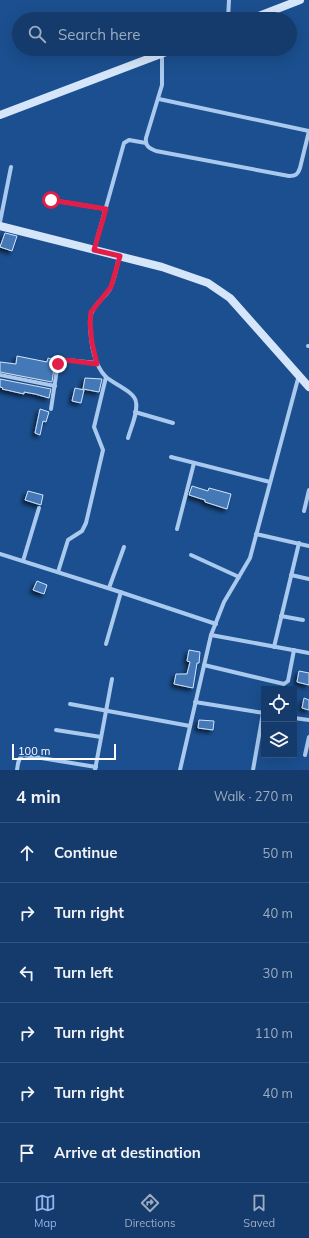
<!DOCTYPE html>
<html lang="en">
<head>
<meta charset="utf-8">
<style>
	:root { --surface:#143b6b; --page:#1d4271; --text:#f1f3f6; --muted:#9dadc1; --line:#33557e; --accent:#95b2f1 }
	body { margin:0; font-family:Mulish,sans-serif; background:var(--page); color:var(--text) }
	.controls { position:absolute; right:12px; bottom:12px; display:grid; overflow:hidden; border-radius:0px; box-shadow:0 4px 16px #0002 }
	.controls button { width:36px; height:36px; display:grid; place-items:center; padding:0; border:0; border-bottom:1px solid var(--line); background:var(--surface); color:var(--text); font:20px sans-serif }
	.scale { position:absolute; left:12px; bottom:10px; width:104px; box-sizing:border-box; padding-left:4px; border:2px solid #fff; border-top:0; font-size:11px; line-height:14px; white-space:nowrap; color:#fff; -webkit-text-stroke:3px #1b4f8f; paint-order:stroke }
	.stop { position:absolute; width:12px; height:12px; margin:-9px; border:3px solid #e11d48; border-radius:50%; background:#fff }
	.stop.end { background:#e11d48; border-color:#fff; box-shadow:0 1px 4px #0008 }
	.list { margin:0; padding:0; list-style:none }
	h2 { display:flex; justify-content:space-between; align-items:center; height:52px; margin:0; padding:0 16px; font-size:17px }
	h2 small { font-size:13px; font-weight:400; color:var(--muted) }
	.list li { display:grid; grid-template-columns:26px 1fr auto; gap:12px; align-items:center; box-sizing:border-box; height:60px; padding:0 16px; border-top:1px solid var(--line) }
	.list b { display:block; font-size:15px; white-space:nowrap }
	.list em { font-size:13px; font-style:normal; color:var(--muted) }
	.icon { flex:none; width:22px; height:22px; fill:none; stroke:currentColor; stroke-width:2; stroke-linecap:round; stroke-linejoin:round }
	.map { position:relative; flex:none; width:309px; height:770px; overflow:hidden }
	.search { position:absolute; background:var(--surface); box-shadow:0 4px 16px #0002; left:12px; right:12px; top:12px; height:44px; display:flex; align-items:center; gap:10px; box-sizing:border-box; padding:0 14px; border-radius:22px; color:var(--muted); font-size:15px }
	.sheet { height:412px; background:var(--surface) }
	nav { display:flex; justify-content:space-around; align-items:center; box-sizing:border-box; height:56px; border-top:1px solid var(--line); background:var(--surface); font-size:11px; color:var(--muted) }
	nav a { display:grid; justify-items:center; gap:2px }
	nav .on { color:var(--accent) }
	.map>svg:first-child { display:block }
	.building { fill:#4478b7; stroke:#cfe3fa; filter:url(#shadow) }
	.lines { fill:none; stroke-linecap:round; stroke-linejoin:round }
	.street { stroke:#a9c9ee; stroke-width:4 }
	.secondary { stroke:#d6e6fa; stroke-width:8 }
	.route { stroke:#e11d48; stroke-width:5 }
</style>
</head>
<body>
<div class="map">
<svg width="309" height="770" viewBox="0 0 309 770">
	<defs>
		<filter id="shadow"><feDropShadow dx="-3" dy="3" stdDeviation="2" flood-color="#0009"/></filter>
	</defs>
	<rect width="100%" height="100%" fill="#1b4f8f"/>
	<g class="building">
		<path d="M5 233 17 236 12 251 0 247Z"/>
		<path d="M17 356 47 362 48 358 57 361 54 368 52 382 0 372V362L16 364Z"/>
		<path d="M85 378 102 379 99 392 83 389Z"/>
		<path d="M0 379 51 389 49 398 35 394 24 392V394L2 389 3 388 0 387Z"/>
		<path d="M75 388 84 390 81 403 72 401Z"/>
		<path d="M40 409 49 412 46 422 43 421 40 435 35 433Z"/>
		<path d="M192 486 208 491 209 488 231 494 227 509 205 502V500L189 495Z"/>
		<path d="M28 491 43 495 41 505 25 500Z"/>
		<path d="M37 581 47 585 44 594 33 590Z"/>
		<path d="M189 650 200 652 199 663H197L193 688 174 684 176 674H187L190 662 187 661Z"/>
		<path d="M299 671 309 673V685L297 682Z"/>
		<path d="M304 698 309 700V710L302 708Z"/>
		<path d="M199 720 214 721 213 730 198 728Z"/>
	</g>
	<g class="lines">
		<g class="street">
			<path d="M228 19 229 0"/>
			<path d="M162 54V85L146 138C145 146 149 148 156 151L289 176C296 176 298 174 300 168L309 131"/>
			<path d="M159 99 309 131"/>
			<path d="M51 200 106 209"/>
			<path d="M0 222 11 167"/>
			<path d="M94 250 124 143 129 140 146 143"/>
			<path d="M119 256C117 267 115 279 110 289 104 299 91 306 90 319 90 338 92 363 106 377 114 384 135 392 136 402 138 413 131 427 128 438"/>
			<path d="M308 346H309"/>
			<path d="M0 375 55 386"/>
			<path d="M51 409 57 369C59 363 60 361 66 360L97 363"/>
			<path d="M135 412 173 423"/>
			<path d="M171 457 270 482"/>
			<path d="M304 511 309 490"/>
			<path d="M177 529 194 463"/>
			<path d="M256 534 309 546"/>
			<path d="M0 554 114 590 216 624"/>
			<path d="M191 555 239 577"/>
			<path d="M23 561 39 508"/>
			<path d="M58 572 68 540 82 531 86 523 103 450 94 427 106 377"/>
			<path d="M291 575 309 579"/>
			<path d="M109 588 124 547"/>
			<path d="M281 616 303 620"/>
			<path d="M211 635 309 653"/>
			<path d="M106 644 121 592"/>
			<path d="M274 647 299 543"/>
			<path d="M204 665 284 684 288 681 294 650"/>
			<path d="M195 702 264 713"/>
			<path d="M70 704 190 726"/>
			<path d="M294 718 309 720"/>
			<path d="M56 730 101 737"/>
			<path d="M305 755 309 737"/>
			<path d="M17 770C18 764 18 758 23 755L96 767"/>
			<path d="M95 770 112 679"/>
			<path d="M180 770 211 635 224 602 250 558 299 375"/>
			<path d="M253 770 263 713"/>
		</g>
		<g class="secondary">
			<path d="M251 19 300 0"/>
			<path d="M0 115 174 49"/>
			<path d="M0 226 162 267 208 283 230 298 309 387"/>
		</g>
	</g>
	<g class="lines">
		<path class="route" d="M51 200 106 209 94 250 120 256 111 287 91 312 90 323 92 343 97 364 66 360H61L58 364"/>
	</g>
</svg>
<div class="controls">
<button><svg class="icon" aria-label="locate" viewBox="0 0 24 24"><circle cx="12" cy="12" r="6"/><path d="M12 2v4M12 18v4M2 12h4M18 12h4"/></svg></button>
<button><svg class="icon" aria-label="layers" viewBox="0 0 24 24"><path d="M12 4l9 5-9 5-9-5zM3 14l9 5 9-5"/></svg></button>
</div>
<div class="scale">100 m</div>
<div class="stop" style="left:51px;top:200px"></div>
<div class="stop end" style="left:58px;top:364px"></div>
<div class="search"><svg class="icon" aria-label="search" viewBox="0 0 24 24"><circle cx="10" cy="10" r="6"/><path d="M15 15l6 6"/></svg>Search here</div>
</div>
<section class="sheet">
<h2>4 min<small>Walk · 270 m</small></h2>
<ul class="list">
<li><svg class="icon" aria-label="ahead" viewBox="0 0 24 24"><path d="M12 20V5M6 11l6-6 6 6"/></svg><div><b>Continue</b></div><em>50 m</em></li>
<li><svg class="icon" aria-label="right" viewBox="0 0 24 24"><path d="M7 20v-9h11M14 6l5 5-5 5"/></svg><div><b>Turn right</b></div><em>40 m</em></li>
<li><svg class="icon" aria-label="left" viewBox="0 0 24 24"><path d="M17 20v-9H6M10 6l-5 5 5 5"/></svg><div><b>Turn left</b></div><em>30 m</em></li>
<li><svg class="icon" aria-label="right" viewBox="0 0 24 24"><path d="M7 20v-9h11M14 6l5 5-5 5"/></svg><div><b>Turn right</b></div><em>110 m</em></li>
<li><svg class="icon" aria-label="right" viewBox="0 0 24 24"><path d="M7 20v-9h11M14 6l5 5-5 5"/></svg><div><b>Turn right</b></div><em>40 m</em></li>
<li><svg class="icon" aria-label="arrive" viewBox="0 0 24 24"><path d="M6 21V4h12l-3 4 3 4H6"/></svg><div><b>Arrive at destination</b></div></li>
</ul>
</section>
<nav>
<a class="on"><svg class="icon" aria-label="map" viewBox="0 0 24 24"><path d="M3 6l6-2 6 2 6-2v14l-6 2-6-2-6 2zM9 4v14M15 6v14"/></svg>Map</a>
<a><svg class="icon" aria-label="directions" viewBox="0 0 24 24"><path d="M12 3l9 9-9 9-9-9zM9 14v-3h6M13 9l2 2-2 2"/></svg>Directions</a>
<a><svg class="icon" aria-label="saved" viewBox="0 0 24 24"><path d="M7 4h10v16l-5-4-5 4z"/></svg>Saved</a>
</nav>
</body>
</html>
